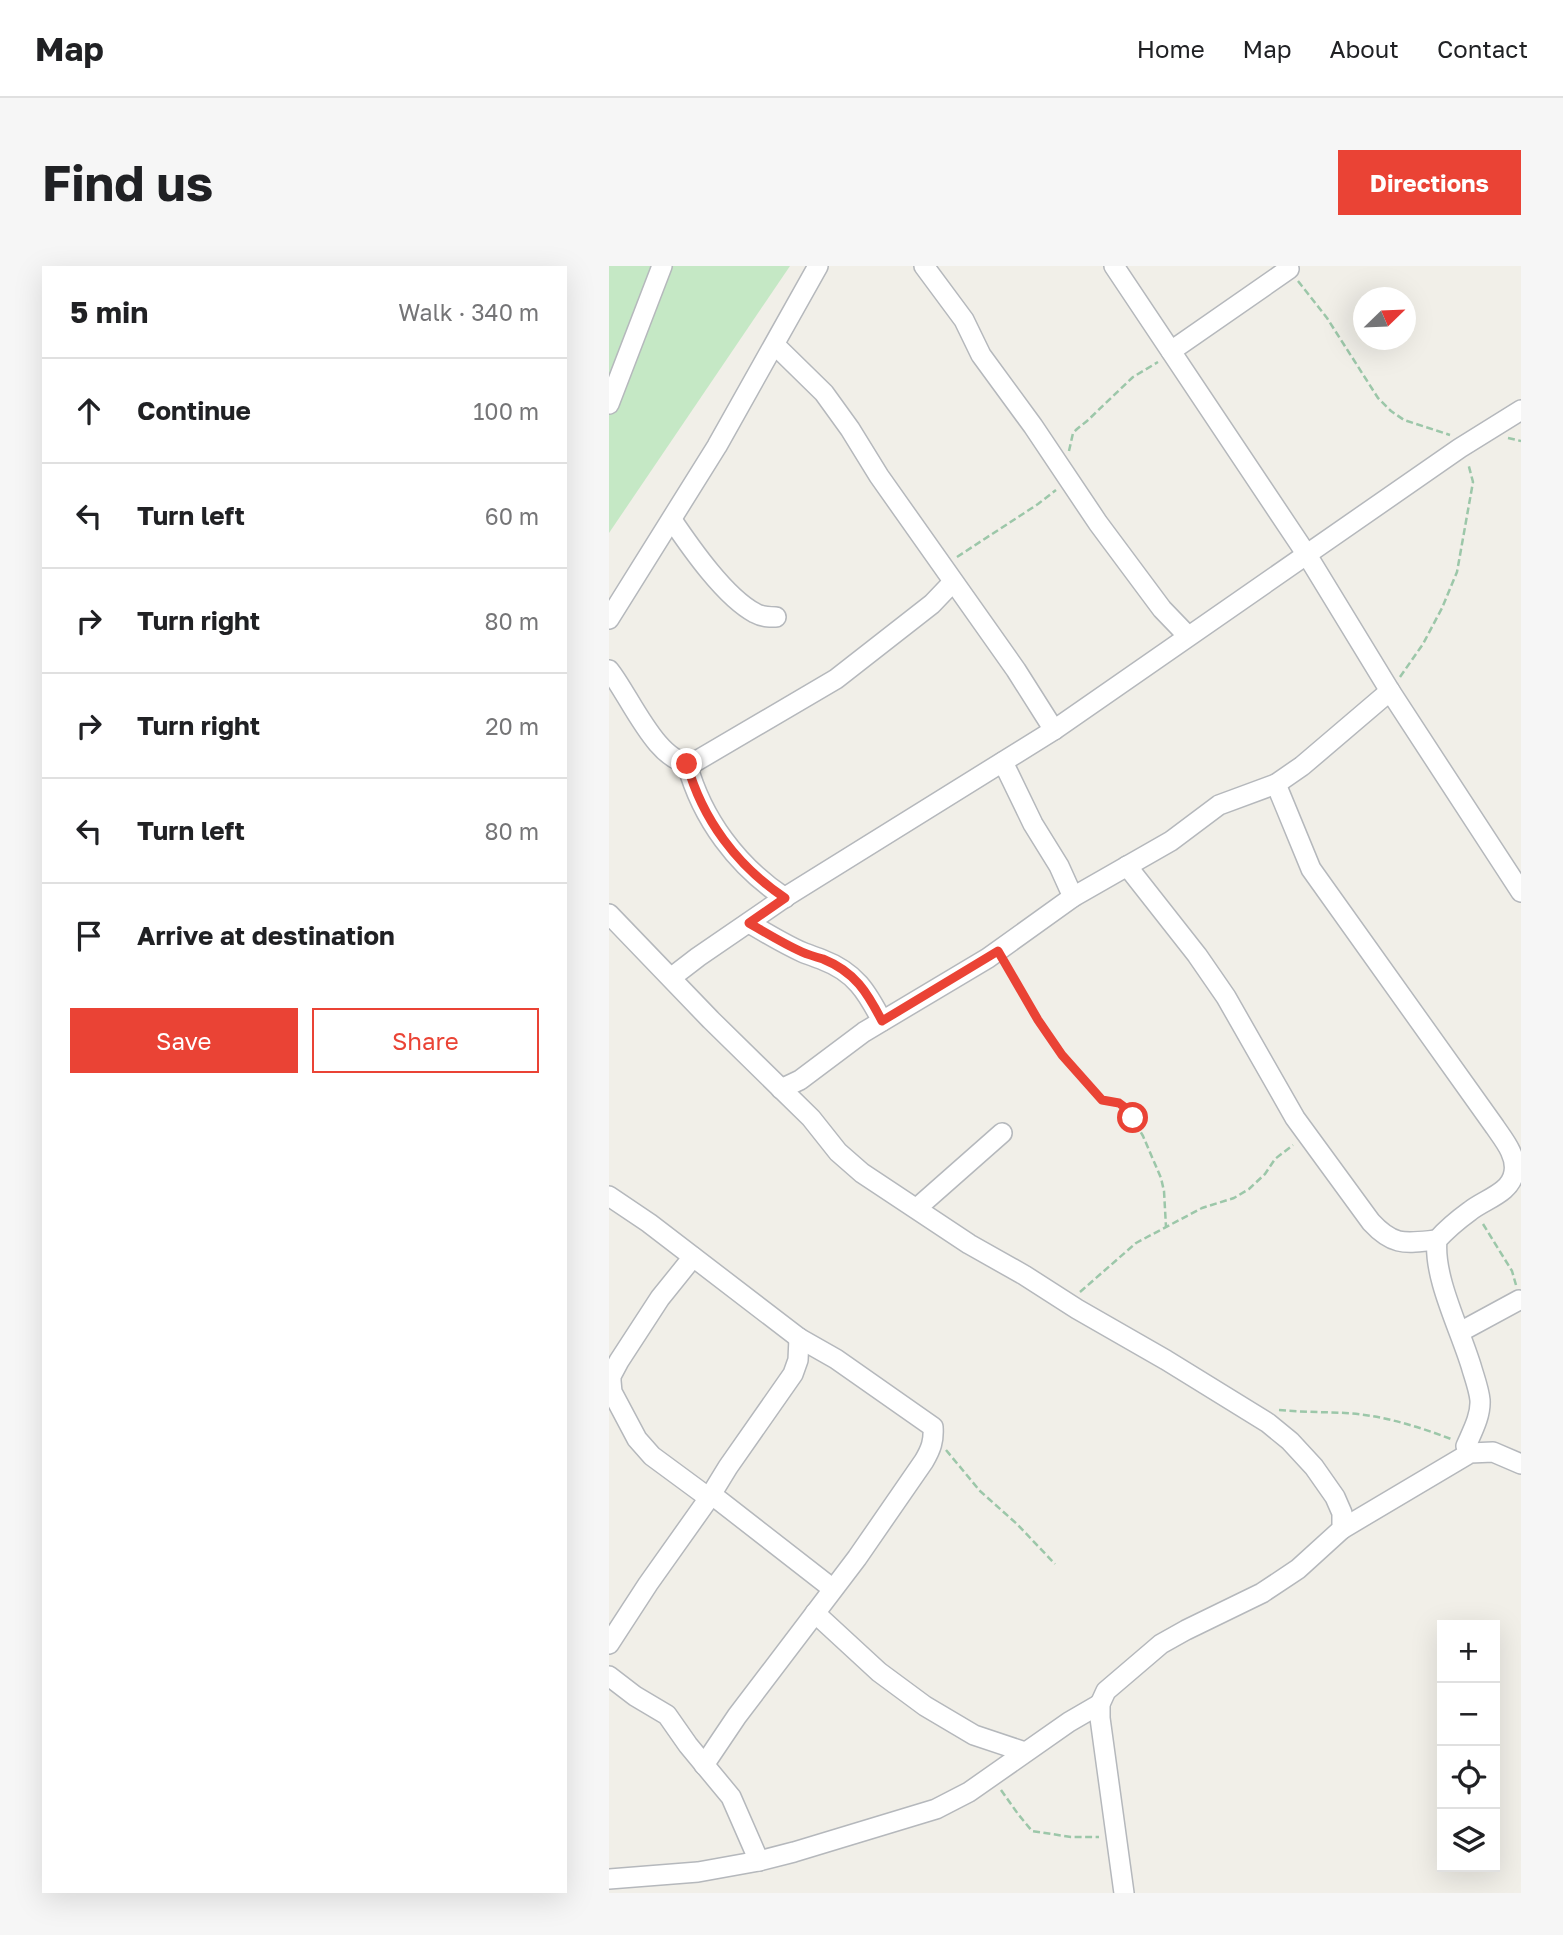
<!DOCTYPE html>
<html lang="en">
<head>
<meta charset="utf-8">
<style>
	:root { --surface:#fff; --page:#f6f6f6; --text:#202124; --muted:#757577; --line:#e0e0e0; --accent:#ea4335 }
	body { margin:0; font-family:"Golos Text",sans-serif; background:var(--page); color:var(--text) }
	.controls { position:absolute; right:21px; bottom:21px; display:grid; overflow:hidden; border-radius:0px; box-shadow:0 7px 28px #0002 }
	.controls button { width:63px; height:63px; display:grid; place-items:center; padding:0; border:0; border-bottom:2px solid var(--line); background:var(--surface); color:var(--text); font:35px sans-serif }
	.compass { position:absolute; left:744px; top:21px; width:63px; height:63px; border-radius:50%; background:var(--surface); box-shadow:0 7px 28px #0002; rotate:67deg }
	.stop { position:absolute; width:21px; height:21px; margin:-16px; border:5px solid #ea4335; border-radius:50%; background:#fff }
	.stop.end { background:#ea4335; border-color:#fff; box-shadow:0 2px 7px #0008 }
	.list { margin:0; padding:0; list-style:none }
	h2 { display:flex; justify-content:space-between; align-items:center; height:91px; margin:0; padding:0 28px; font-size:30px }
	h2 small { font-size:23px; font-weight:400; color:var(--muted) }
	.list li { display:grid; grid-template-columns:46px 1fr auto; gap:21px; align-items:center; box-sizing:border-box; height:105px; padding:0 28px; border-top:2px solid var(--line) }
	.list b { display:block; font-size:26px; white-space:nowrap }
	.list em { font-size:23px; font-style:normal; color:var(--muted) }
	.actions { display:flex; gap:14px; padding:21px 28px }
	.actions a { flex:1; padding:16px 0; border:2px solid var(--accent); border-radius:0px; text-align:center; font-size:24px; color:var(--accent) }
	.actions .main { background:var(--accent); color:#fff }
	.icon { flex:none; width:38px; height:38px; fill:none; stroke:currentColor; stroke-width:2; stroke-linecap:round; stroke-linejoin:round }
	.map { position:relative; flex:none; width:912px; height:1627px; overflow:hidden; border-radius:0px }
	header { display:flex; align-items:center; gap:42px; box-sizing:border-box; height:98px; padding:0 35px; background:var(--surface); border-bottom:2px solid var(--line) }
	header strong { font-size:33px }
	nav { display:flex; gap:38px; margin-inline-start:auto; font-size:24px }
	.intro { display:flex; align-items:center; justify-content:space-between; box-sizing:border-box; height:168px; padding:0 42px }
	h1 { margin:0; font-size:49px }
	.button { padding:18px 32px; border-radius:0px; background:var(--accent); color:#fff; font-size:24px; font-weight:700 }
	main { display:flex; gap:42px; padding:0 42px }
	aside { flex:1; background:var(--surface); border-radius:0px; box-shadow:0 7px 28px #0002 }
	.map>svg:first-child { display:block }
	.green { fill:#c5e8c5 }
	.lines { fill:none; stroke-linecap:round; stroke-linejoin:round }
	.minor-casing { stroke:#b5b8bc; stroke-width:22 }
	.path { stroke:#9cc7a9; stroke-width:2.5; stroke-dasharray:7 3.5; stroke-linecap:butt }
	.minor { stroke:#fff; stroke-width:19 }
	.route { stroke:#ea4335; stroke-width:9 }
</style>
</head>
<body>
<header>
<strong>Map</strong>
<nav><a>Home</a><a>Map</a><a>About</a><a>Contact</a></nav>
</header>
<div class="intro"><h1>Find us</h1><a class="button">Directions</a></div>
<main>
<aside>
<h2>5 min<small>Walk · 340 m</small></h2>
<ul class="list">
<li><svg class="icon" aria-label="ahead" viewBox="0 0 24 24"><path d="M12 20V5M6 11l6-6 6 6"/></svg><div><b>Continue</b></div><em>100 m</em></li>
<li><svg class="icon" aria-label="left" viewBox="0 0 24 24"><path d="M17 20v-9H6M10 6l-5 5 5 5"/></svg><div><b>Turn left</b></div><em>60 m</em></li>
<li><svg class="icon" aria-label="right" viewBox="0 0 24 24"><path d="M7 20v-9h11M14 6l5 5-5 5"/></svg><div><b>Turn right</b></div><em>80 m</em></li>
<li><svg class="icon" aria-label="right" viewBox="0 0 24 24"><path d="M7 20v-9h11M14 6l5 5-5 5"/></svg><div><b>Turn right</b></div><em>20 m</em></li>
<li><svg class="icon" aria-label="left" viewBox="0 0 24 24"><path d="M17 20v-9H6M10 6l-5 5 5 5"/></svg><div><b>Turn left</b></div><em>80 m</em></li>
<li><svg class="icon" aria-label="arrive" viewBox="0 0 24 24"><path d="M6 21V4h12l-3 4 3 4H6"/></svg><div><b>Arrive at destination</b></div></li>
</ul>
<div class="actions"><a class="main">Save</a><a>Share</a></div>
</aside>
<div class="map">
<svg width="912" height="1627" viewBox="0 0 912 1627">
	<rect width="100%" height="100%" fill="#f1efe8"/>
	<path class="green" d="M0 0H181L0 267Z"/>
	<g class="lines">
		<g class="minor-casing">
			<g id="minor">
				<path d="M315 0 355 54 372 89 424 160 489 257 553 343 579 370"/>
				<path d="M505 0 698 289 781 425 912 626"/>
				<path d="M166 79 215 127 241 163 270 210 407 404 445 464"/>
				<path d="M562 85 680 3 678 0"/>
				<path d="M0 138 53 0"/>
				<path d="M63 254C82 282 116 331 146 347 153 351 160 351 167 351"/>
				<path d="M0 353 108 180 209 0"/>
				<path d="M0 404C20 428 49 501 84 497L227 413 323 338 344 316"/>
				<path d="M394 496 424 558 450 600 464 631"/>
				<path d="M78 498C93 553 128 600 176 632"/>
				<path d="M667 518 702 603 886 861C894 873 908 889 905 906 902 927 876 933 861 945 850 953 837 964 828 974 824 1012 852 1065 863 1103 866 1113 870 1124 871 1134 872 1150 863 1166 857 1180"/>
				<path d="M518 600 588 689 617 731 686 852 762 956C785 981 797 977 828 974"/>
				<path d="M0 648 102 754 202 852 229 886 253 907 360 978 415 1009 468 1043 557 1094 659 1157 681 1175 705 1201 726 1231 733 1247V1263L689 1303 653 1327 577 1364 552 1378 497 1425 491 1438V1452L515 1627"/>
				<path d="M140 657C157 667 175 678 193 686 200 689 207 691 214 694 246 706 258 726 273 755"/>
				<path d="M63 711 89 691 178 630 445 464 851 182 912 144"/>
				<path d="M172 823 191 814 255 766 379 692 464 631 562 575 610 539 667 518 693 500 781 425"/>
				<path d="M0 930 40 957 190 1072 227 1093 324 1161C325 1175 322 1183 315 1195L248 1292 128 1450 95 1499"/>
				<path d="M308 942 393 867"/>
				<path d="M84 991 51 1032 10 1095 2 1110V1115L3 1126 28 1173 43 1190 100 1232"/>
				<path d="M851 1066 910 1034"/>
				<path d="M102 1228 224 1323"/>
				<path d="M733 1263 861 1187 884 1186 912 1198"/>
				<path d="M206 1347 270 1406 316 1440 365 1469 416 1486"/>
				<path d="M0 1378 39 1318 100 1232 119 1201 184 1108 189 1094 190 1072"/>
				<path d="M0 1410 26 1430 58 1449 79 1479 122 1531 150 1595"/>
				<path d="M0 1613 89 1606 150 1595 185 1586 327 1543 360 1526 460 1456 491 1438"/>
			</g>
		</g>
		<g class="path">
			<path d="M689 15 718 52 769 132 782 145 795 154 841 169"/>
			<path d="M899 172 912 175"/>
			<path d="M460 185 464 167 468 163 478 155 524 111 549 96"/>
			<path d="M348 291 429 238 447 224"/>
			<path d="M791 411 814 378 833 342 848 306 864 216 859 197"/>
			<path d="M398 699 429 754 453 789 493 834 511 837 518 843 534 870 552 912 555 925 557 961"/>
			<path d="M874 958 903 1005 907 1019"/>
			<path d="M471 1026 527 977 593 942 625 932 640 923 656 908 666 893 684 879"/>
			<path d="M670 1144C692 1146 714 1146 736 1147 772 1149 808 1160 842 1173"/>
			<path d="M337 1184 371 1225 408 1258 446 1298"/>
			<path d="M392 1524 409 1548 423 1565 462 1571H490"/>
		</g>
		<use href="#minor" class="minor"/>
	</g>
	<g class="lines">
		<path class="route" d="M78 498C93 553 128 600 176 632L140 657C157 667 175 678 193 686 200 689 207 691 214 693 246 706 258 726 273 755L389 685 429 754 453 789 493 834 510 837 518 843 524 852"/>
	</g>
</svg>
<div class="controls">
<button>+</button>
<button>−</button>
<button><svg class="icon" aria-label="locate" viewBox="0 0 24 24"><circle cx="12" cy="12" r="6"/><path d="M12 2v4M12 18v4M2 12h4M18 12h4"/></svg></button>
<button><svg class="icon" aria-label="layers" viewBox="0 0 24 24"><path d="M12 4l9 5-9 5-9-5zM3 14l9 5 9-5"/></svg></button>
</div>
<svg class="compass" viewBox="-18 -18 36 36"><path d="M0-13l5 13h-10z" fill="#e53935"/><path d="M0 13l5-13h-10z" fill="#757577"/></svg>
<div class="stop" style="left:524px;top:852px"></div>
<div class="stop end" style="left:78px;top:498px"></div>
</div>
</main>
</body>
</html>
